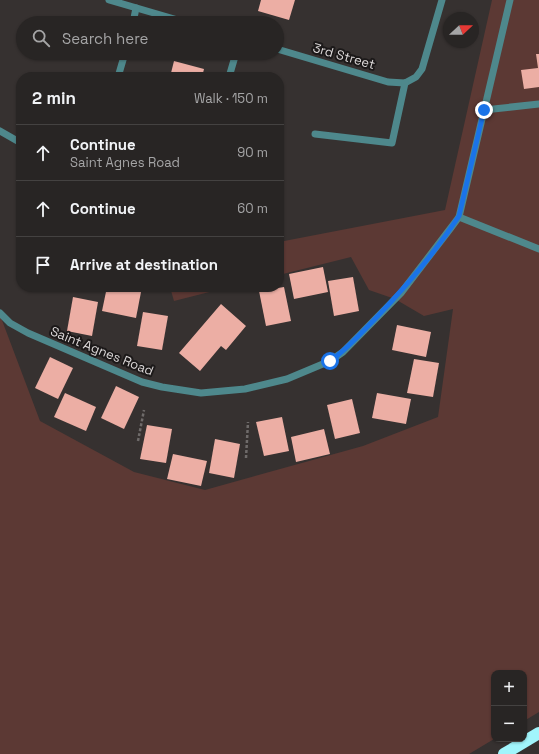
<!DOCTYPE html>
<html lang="en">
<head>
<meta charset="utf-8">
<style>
	:root { --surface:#282524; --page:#302d2c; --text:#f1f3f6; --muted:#a5a5a6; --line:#444241 }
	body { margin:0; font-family:"Space Grotesk",sans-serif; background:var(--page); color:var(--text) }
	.controls { position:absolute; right:12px; bottom:12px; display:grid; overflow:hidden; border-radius:8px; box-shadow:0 1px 3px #0004 }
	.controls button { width:36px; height:36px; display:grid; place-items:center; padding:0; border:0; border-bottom:1px solid var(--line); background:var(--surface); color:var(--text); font:20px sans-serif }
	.compass { position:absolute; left:443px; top:12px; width:36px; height:36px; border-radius:50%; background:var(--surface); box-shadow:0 1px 3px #0004; rotate:68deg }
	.stop { position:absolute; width:12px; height:12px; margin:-9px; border:3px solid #1a73e8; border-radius:50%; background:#fff }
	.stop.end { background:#1a73e8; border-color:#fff; box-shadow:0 1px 4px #0008 }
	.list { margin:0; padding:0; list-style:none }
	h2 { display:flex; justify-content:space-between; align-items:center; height:52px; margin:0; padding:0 16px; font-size:17px }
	h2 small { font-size:13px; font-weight:400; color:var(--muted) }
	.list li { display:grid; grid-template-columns:26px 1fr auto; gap:12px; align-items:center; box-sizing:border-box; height:56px; padding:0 16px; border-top:1px solid var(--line) }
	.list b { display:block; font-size:15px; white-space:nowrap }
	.list p { margin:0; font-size:13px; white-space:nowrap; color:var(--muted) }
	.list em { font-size:13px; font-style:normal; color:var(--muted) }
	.icon { flex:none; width:22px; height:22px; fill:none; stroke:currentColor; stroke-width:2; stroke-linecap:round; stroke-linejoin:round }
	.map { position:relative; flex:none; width:539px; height:754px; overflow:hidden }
	.search { position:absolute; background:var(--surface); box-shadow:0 1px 3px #0004; left:16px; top:16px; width:268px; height:44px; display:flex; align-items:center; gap:10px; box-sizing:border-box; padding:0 14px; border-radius:22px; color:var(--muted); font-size:15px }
	.panel { position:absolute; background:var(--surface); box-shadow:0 1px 3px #0004; left:16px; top:72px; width:268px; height:220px; border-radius:16px }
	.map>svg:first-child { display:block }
	.green { fill:#5c3934 }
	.building { fill:#ecaea4 }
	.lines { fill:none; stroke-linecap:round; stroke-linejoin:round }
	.path { stroke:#6f6b6a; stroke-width:2.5; stroke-dasharray:3 2; stroke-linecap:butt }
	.lane { stroke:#4e888c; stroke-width:7 }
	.highway { stroke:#a1f5fc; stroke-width:12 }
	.route { stroke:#1a73e8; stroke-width:5 }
	.labels { text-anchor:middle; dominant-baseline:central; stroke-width:4; stroke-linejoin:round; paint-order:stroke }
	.street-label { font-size:13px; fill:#dcd8d8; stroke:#1c1919 }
</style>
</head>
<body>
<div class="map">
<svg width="539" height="754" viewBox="0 0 539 754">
	<rect width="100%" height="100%" fill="#363130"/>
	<g class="green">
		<path d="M492 0H539V712L524 721V673H494V739L469 754H0V315L40 421 134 472 205 490 363 446 438 417 453 309 424 316 395 299 369 290 351 257 279 275V242L445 210Z"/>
		<path d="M170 287H229L174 301Z"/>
	</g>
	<g class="building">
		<path d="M261 0H295L289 20 258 11Z"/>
		<path d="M536 54H539V87L524 89 521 70 538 68Z"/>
		<path d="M174 61 204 69 202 77H170Z"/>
		<path d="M323 267 328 292 294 299 289 274Z"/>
		<path d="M353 277 359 311 334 316 328 281Z"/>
		<path d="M107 287H114L141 292 136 318 102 311Z"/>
		<path d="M284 287 291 321 266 326 259 291Z"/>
		<path d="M73 297 98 302 92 336 67 331Z"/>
		<path d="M221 304 246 326 226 350 221 346 200 371 179 353Z"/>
		<path d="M143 312 168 316 162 350 137 346Z"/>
		<path d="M397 325 431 332 426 357 392 350Z"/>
		<path d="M50 357 73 368 58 399 35 388Z"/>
		<path d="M414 359 439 363 433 397 407 393Z"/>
		<path d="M116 386 139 397 124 429 101 418Z"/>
		<path d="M65 393 96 407 86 431 54 417Z"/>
		<path d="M377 393 411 399 406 424 372 418Z"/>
		<path d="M352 399 360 433 335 439 327 405Z"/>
		<path d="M282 417 289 451 264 456 256 422Z"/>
		<path d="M147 425 172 429 166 463 140 459Z"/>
		<path d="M324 429 330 454 296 462 291 437Z"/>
		<path d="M215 439 240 444 234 478 209 473Z"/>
		<path d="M173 454 207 461 201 486 167 479Z"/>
	</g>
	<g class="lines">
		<g class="path">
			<path d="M138 441 144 410"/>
			<path d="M246 458 248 422"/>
		</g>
		<g class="lane">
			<path d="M109 0 188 23"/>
			<path d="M133 23 136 8"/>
			<path d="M277 49 388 82 405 83"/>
			<path d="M118 77 125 53"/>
			<path d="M229 77 236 53"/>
			<path d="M405 83 416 77 422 69 442 0"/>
			<path d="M484 110 539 104"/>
			<path d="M0 131 21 143"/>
			<path d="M315 134 392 143 405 83"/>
			<path d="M459 217 510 0"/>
			<path d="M0 313 10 323 28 333 142 382 162 387 201 393 245 389 287 379 330 361 343 352 401 293 450 229 459 217 539 249"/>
		</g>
		<path class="highway" d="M504 754 539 733"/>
	</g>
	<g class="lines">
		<path class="route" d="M330 361C346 350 359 335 373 321 404 289 434 254 459 216L484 110"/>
	</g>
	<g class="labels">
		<g class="street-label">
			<text transform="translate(344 56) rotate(16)">3rd Street</text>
			<text transform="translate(102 351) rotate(22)">Saint Agnes Road</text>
		</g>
	</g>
</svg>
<div class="controls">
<button>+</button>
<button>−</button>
</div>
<svg class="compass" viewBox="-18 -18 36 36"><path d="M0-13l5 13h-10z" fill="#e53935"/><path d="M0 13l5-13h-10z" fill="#a5a5a6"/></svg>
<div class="stop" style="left:330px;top:361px"></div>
<div class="stop end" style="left:484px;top:110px"></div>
<div class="search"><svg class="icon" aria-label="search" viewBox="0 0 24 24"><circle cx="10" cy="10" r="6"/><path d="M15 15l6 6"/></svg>Search here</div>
<section class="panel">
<h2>2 min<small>Walk · 150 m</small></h2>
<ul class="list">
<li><svg class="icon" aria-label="ahead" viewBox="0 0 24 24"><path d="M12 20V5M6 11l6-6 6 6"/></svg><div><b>Continue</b><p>Saint Agnes Road</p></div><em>90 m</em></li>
<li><svg class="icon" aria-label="ahead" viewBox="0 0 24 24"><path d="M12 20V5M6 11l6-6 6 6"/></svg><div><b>Continue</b></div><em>60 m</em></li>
<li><svg class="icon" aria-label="arrive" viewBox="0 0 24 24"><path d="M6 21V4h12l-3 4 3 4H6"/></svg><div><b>Arrive at destination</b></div></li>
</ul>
</section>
</div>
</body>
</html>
